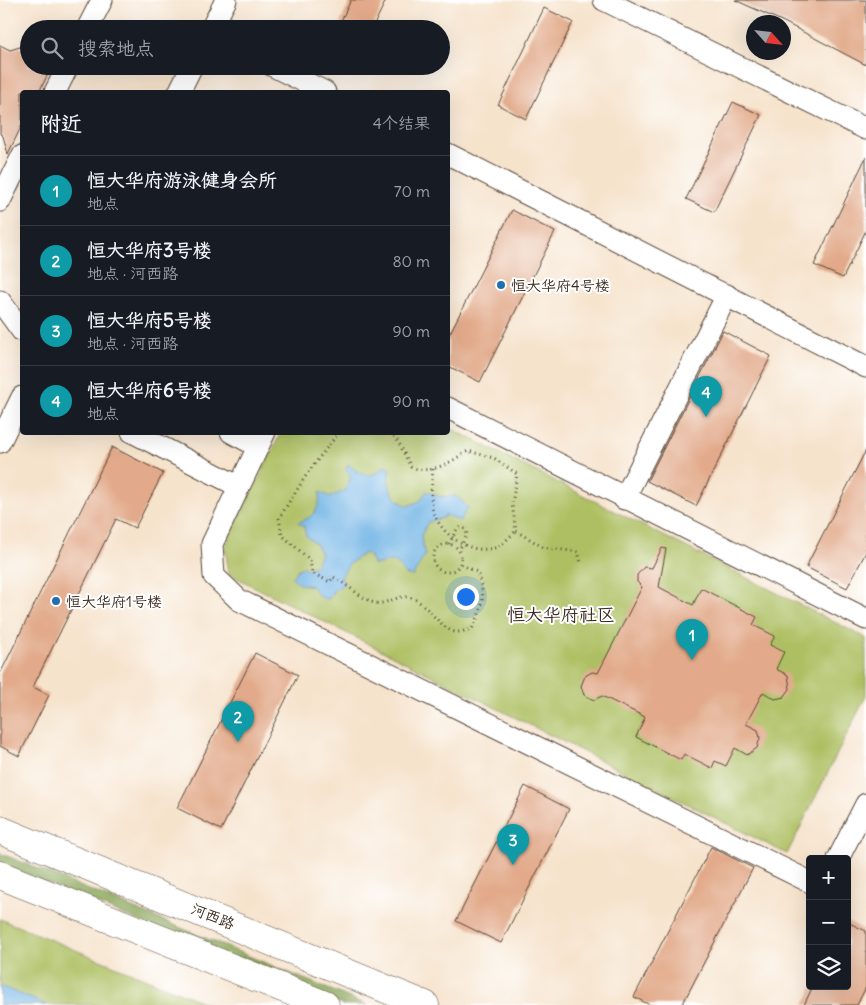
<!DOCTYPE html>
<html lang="zh">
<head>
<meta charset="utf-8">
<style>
	:root { --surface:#171b24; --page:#242831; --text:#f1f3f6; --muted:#9ea1a6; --line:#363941; --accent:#d93025 }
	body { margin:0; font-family:Delius,"LXGW WenKai TC",sans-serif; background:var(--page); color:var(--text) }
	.controls { position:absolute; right:15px; bottom:15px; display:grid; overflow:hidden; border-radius:5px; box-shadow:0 5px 20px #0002 }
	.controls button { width:45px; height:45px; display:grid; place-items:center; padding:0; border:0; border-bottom:1px solid var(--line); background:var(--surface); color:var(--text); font:25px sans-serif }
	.compass { position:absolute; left:746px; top:15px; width:45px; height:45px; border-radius:50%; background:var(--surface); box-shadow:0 5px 20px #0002; rotate:117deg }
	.you { position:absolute; left:465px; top:596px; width:18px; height:18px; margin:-12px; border:4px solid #fff; border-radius:50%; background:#1a73e8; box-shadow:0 0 0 8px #1a73e833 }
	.badge { display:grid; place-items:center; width:32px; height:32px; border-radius:50%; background:var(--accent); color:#fff; font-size:16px; font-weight:700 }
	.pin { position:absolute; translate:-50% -41px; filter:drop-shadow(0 1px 2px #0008) }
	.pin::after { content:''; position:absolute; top:26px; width:18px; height:15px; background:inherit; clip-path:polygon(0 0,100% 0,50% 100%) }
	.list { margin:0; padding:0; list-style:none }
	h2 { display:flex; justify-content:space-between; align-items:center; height:65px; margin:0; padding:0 20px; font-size:21px }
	h2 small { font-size:16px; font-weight:400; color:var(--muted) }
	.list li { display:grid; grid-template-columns:32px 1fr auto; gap:15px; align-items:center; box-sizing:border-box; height:70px; padding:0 20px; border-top:1px solid var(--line) }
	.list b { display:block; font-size:19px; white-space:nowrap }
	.list p { margin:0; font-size:16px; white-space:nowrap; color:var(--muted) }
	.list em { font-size:16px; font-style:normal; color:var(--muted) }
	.icon { flex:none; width:28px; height:28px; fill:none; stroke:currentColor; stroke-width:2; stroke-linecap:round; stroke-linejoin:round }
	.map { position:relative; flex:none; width:866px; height:1005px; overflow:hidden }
	.search { position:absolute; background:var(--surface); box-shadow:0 5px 20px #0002; left:20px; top:20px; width:430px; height:55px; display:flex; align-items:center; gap:12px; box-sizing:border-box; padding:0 18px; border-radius:28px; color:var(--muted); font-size:19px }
	.panel { position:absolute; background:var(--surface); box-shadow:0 5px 20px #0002; left:20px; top:90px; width:430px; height:345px; border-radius:5px }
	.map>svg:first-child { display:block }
	.green { fill:#adbf62; stroke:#747440 }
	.forest { fill:#8aa658; stroke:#62683b }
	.water { fill:#6eb2e4; stroke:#546e81 }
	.building { fill:#e2aa8a }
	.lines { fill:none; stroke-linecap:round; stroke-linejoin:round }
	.minor-casing { stroke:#574638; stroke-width:23 }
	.major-casing { stroke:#574638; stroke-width:29 }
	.path { stroke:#574638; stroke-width:3; stroke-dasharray:1 4; stroke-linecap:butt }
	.minor { stroke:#fff; stroke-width:21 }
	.major { stroke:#fff; stroke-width:28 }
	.poi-dot { fill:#1f6fb2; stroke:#fff; stroke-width:2 }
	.labels { text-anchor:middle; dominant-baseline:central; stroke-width:4; stroke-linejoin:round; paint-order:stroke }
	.poi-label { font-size:15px; fill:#3b2a1e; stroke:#fff; text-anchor:start }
	.street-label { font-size:15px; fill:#3b2a1e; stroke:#fff }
	.quarter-label { font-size:18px; fill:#3b2a1e; stroke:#fff }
</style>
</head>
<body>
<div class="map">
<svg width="866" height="1005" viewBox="0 0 866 1005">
	<rect width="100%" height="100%" fill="#fff"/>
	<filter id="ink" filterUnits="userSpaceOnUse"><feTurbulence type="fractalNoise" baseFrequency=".02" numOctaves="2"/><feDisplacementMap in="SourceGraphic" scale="10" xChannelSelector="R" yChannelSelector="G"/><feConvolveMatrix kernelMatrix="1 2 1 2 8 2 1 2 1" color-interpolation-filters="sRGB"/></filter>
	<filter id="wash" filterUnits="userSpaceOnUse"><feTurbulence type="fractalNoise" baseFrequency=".0096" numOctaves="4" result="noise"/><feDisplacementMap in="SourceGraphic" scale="20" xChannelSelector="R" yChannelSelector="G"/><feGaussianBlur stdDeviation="1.12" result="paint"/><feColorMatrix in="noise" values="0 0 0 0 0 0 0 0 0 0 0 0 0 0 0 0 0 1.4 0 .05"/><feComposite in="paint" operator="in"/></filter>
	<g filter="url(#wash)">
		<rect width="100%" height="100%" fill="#f6e3cc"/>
		<g class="green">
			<path d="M448 427 866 638V696L787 854 229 574 225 546 281 433 448 432Z"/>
			<path d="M0 919 210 1005H0Z"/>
		</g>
		<path class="forest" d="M0 853 367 1005H342L0 864Z"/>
		<g class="water">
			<path d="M348 464C360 475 372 481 384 466L390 469C386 486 392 499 408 506L420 501 427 491 441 497 456 496 468 507 460 521 445 515 443 518 428 522 421 536 425 555 413 576 404 574 399 565 393 561 374 565 369 555 364 553 349 564 341 577 344 584 334 590 329 599C319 599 317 594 312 586L299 584 292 577 298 569 303 567 307 569 315 566 321 554 315 543 306 536 304 526 298 522C314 518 320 508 320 492L330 497 345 491 351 476 346 470Z"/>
			<path d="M0 986 47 1005H0Z"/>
		</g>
		<g id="blocks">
			<g class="building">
				<path d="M351 0H386L372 29H351L340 23Z"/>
				<path d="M735 0H866V65L784 22Z"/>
				<path d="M544 8 573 22 526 119 498 105Z"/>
				<path d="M0 45 10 50 20 47 29 52V66H52L39 92H22V125L8 154 3 136 0 134Z"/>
				<path d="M733 102 761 115 714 212 686 199Z"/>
				<path d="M866 157V230L843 278 814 265Z"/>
				<path d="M512 210 555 232 480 382 448 366V337Z"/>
				<path d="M723 331 771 356 696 506 647 481Z"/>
				<path d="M112 447 163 473 135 528 116 519 33 687 49 695 19 756 0 746V674Z"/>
				<path d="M866 450V552L847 588 806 567Z"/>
				<path d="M662 548 666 549 659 587 693 605 701 588 757 617 753 625 775 636 770 645 784 652 776 669 788 675 790 689 784 697 775 699 763 692 746 724 758 730 760 738 757 748 747 755 735 748 726 766 715 761 712 768 684 754 681 760 636 737 645 717 602 696 594 700 584 695 581 686 585 676 592 672 598 673 642 587 637 582V575L644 567 652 568Z"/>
				<path d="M255 653 298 675 221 830 177 808Z"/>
				<path d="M525 786 569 809 501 943 456 921Z"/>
				<path d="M711 847 753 868 682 1005H650L634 997Z"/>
				<path d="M847 922 866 931V987L857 1005H804L813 986H847Z"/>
			</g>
		</g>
	</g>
	<g filter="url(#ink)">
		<use href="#blocks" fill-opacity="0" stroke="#574638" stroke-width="1"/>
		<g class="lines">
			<g class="minor-casing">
				<g id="minor">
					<path d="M604 0 866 129"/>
					<path d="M87 29 102 0"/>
					<path d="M211 29 226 0"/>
					<path d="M273 66 325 92"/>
					<path d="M55 92 68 66"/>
					<path d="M179 92 192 66"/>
					<path d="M448 154 866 367"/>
					<path d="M0 201 22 156"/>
					<path d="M0 301 22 331"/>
					<path d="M448 408 866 619"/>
					<path d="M132 432 238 486"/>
					<path d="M231 432 257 446"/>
					<path d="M265 432 212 544 214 576 239 600 810 882"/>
					<path d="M0 442 22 397"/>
					<path d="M624 499 727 295"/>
					<path d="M838 859 866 804"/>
				</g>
			</g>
			<g class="major-casing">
				<g id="major">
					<path d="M0 830 425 1005"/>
					<path d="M0 875 325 1005"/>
				</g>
			</g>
			<g class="path">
				<path d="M339 432 309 471 279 518 282 535 310 560 312 573 330 582 333 577C344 582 365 601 375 603 388 605 399 593 412 598 428 604 442 632 457 632 462 632 467 630 472 629 484 605 486 598 477 572L460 564"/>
				<path d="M391 432 399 443 411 467C433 475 450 462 468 451L494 458 517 474 512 504 516 531 543 547 578 552 581 563"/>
				<path d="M433 469C432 482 430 494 432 507 438 533 468 555 494 548 502 546 509 537 516 531"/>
				<circle cx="447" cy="558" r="14"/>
				<path d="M449 544 457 529 462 527 466 530 467 535 459 550"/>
			</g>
			<use href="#minor" class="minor"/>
			<use href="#major" class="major"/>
		</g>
	</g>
	<g class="poi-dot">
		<circle cx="501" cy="285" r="5"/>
		<circle cx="56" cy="601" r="5"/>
	</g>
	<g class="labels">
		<g class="poi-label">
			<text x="511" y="285">恒大华府4号楼</text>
			<text x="66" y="601">恒大华府1号楼</text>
		</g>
		<g class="street-label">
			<text transform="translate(213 916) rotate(22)">河西路</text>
		</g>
		<g class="quarter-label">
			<text x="561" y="614">恒大华府社区</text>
		</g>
	</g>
</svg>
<div class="controls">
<button>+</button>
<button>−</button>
<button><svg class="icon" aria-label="layers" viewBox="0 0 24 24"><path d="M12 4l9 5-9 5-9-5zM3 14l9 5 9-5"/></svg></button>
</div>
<svg class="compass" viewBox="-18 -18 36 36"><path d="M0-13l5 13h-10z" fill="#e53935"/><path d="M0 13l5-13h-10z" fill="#9ea1a6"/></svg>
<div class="you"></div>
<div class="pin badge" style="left:692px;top:660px;background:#0f9aa8">1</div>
<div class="pin badge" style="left:238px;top:742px;background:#0f9aa8">2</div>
<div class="pin badge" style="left:513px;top:865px;background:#0f9aa8">3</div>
<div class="pin badge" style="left:706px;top:417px;background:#0f9aa8">4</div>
<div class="search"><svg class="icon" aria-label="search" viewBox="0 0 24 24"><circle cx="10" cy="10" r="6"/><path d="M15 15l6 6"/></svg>搜索地点</div>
<section class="panel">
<h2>附近<small>4个结果</small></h2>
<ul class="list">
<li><span class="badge" style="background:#0f9aa8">1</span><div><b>恒大华府游泳健身会所</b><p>地点</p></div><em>70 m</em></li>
<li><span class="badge" style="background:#0f9aa8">2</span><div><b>恒大华府3号楼</b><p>地点 · 河西路</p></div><em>80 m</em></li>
<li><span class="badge" style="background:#0f9aa8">3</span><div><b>恒大华府5号楼</b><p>地点 · 河西路</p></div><em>90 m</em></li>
<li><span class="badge" style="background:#0f9aa8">4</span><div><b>恒大华府6号楼</b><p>地点</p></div><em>90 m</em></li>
</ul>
</section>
</div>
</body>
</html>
